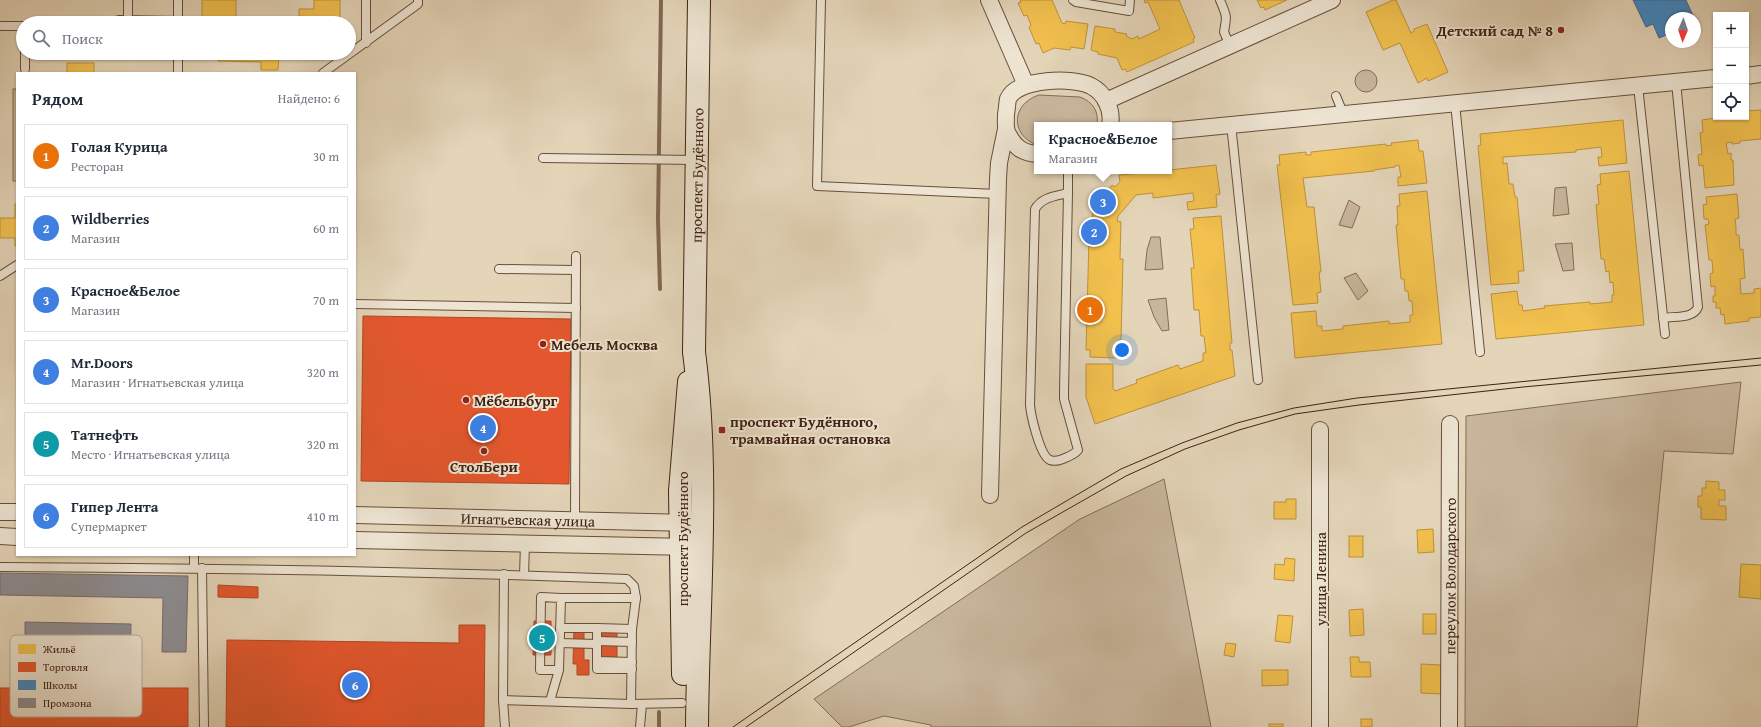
<!DOCTYPE html>
<html lang="ru">
<head>
<meta charset="utf-8">
<style>
	:root { --surface:#fff; --page:#f6f6f7; --text:#1f2937; --muted:#747a83; --line:#e0e1e3; --accent:#8f2418 }
	body { margin:0; font-family:"Gentium Book Plus",serif; background:var(--page); color:var(--text) }
	.controls { position:absolute; right:12px; top:12px; display:grid; overflow:hidden; border-radius:0px; box-shadow:0 1px 3px #0004 }
	.controls button { width:36px; height:36px; display:grid; place-items:center; padding:0; border:0; border-bottom:1px solid var(--line); background:var(--surface); color:var(--text); font:20px sans-serif }
	.compass { position:absolute; left:1665px; top:12px; width:36px; height:36px; border-radius:50%; background:var(--surface); box-shadow:0 1px 3px #0004; rotate:182deg }
	.you { position:absolute; left:1122px; top:350px; width:14px; height:14px; margin:-10px; border:3px solid #fff; border-radius:50%; background:#1a73e8; box-shadow:0 0 0 6px #1a73e833 }
	.badge { display:grid; place-items:center; width:26px; height:26px; border-radius:50%; background:var(--accent); color:#fff; font-size:13px; font-weight:700 }
	.pin { position:absolute; translate:-50% -50%; border:2px solid #fff; box-shadow:0 1px 4px #0006 }
	.popup { position:absolute; left:1034px; top:122px; width:138px; height:52px; box-sizing:border-box; display:grid; place-content:center; border-radius:0px; background:var(--surface); filter:drop-shadow(0 1px 3px #0005); font-size:13px; white-space:nowrap; color:var(--muted) }
	.popup b { font-size:15px; color:var(--text) }
	.popup::after { content:''; position:absolute; left:50%; top:100%; margin-left:-8px; border:8px solid transparent; border-top-color:var(--surface) }
	.list { margin:0; padding:0; list-style:none }
	h2 { display:flex; justify-content:space-between; align-items:center; height:52px; margin:0; padding:0 16px; font-size:17px }
	h2 small { font-size:13px; font-weight:400; color:var(--muted) }
	.list li { display:grid; grid-template-columns:26px 1fr auto; gap:12px; align-items:center; box-sizing:border-box; height:64px; margin:0 8px 8px; padding:0 8px; border:1px solid var(--line); border-radius:0px }
	.list b { display:block; font-size:15px; white-space:nowrap }
	.list p { margin:0; font-size:13px; white-space:nowrap; color:var(--muted) }
	.list em { font-size:13px; font-style:normal; color:var(--muted) }
	.icon { flex:none; width:22px; height:22px; fill:none; stroke:currentColor; stroke-width:2; stroke-linecap:round; stroke-linejoin:round }
	.map { position:relative; flex:none; width:1761px; height:727px; overflow:hidden }
	.search { position:absolute; background:var(--surface); box-shadow:0 1px 3px #0004; left:16px; top:16px; width:340px; height:44px; display:flex; align-items:center; gap:10px; box-sizing:border-box; padding:0 14px; border-radius:22px; color:var(--muted); font-size:15px }
	.panel { position:absolute; background:var(--surface); box-shadow:0 1px 3px #0004; left:16px; top:72px; width:340px; height:484px; border-radius:0px }
	.map>svg:first-child { display:block }
	.green { fill:#c8b69c; stroke:#846c56 }
	.homes { fill:#f2c14e; stroke:#bd913c }
	.shops { fill:#e4572e; stroke:#b34725 }
	.schools { fill:#3f88c5; stroke:#3f698f }
	.industry { fill:#8d8d92; stroke:#766d6b }
	.lines { fill:none; stroke-linecap:round; stroke-linejoin:round }
	.stream { stroke:#816854; stroke-width:4 }
	.lane-casing { stroke:#694e3b; stroke-width:10 }
	.street-casing { stroke:#694e3b; stroke-width:18 }
	.secondary-casing { stroke:#402111; stroke-width:24 }
	.lane { stroke:#ede4d2; stroke-width:8 }
	.street { stroke:#ede4d2; stroke-width:16 }
	.secondary { stroke:#ede4d2; stroke-width:22 }
	.tram { stroke:#402111; stroke-width:1 }
	.poi-dot { fill:#8f2418; stroke:#ede4d2; stroke-width:1.5 }
	.labels { text-anchor:middle; dominant-baseline:central; stroke-width:4; stroke-linejoin:round; paint-order:stroke }
	.poi-label { font-size:15px; font-weight:bold; fill:#402111; stroke:#ede4d2; text-anchor:start }
	.street-label { font-size:15px; fill:#402111; stroke:#ede4d2 }
	.key { fill:#ede4d2; stroke:#b9aa98; stroke-width:1 }
	.key-label { font-size:11px; fill:#402111 }
</style>
</head>
<body>
<div class="map">
<svg width="1761" height="727" viewBox="0 0 1761 727">
	<rect width="100%" height="100%" fill="#e4d5b9"/>
	<filter id="stains"><feTurbulence type="fractalNoise" baseFrequency=".005" numOctaves="4"/><feColorMatrix values="0 0 0 0 .2 0 0 0 0 .09 0 0 0 0 .02 0 0 0 .5 -.17"/></filter>
	<radialGradient id="worn" r=".72"><stop offset=".6" stop-color="#630" stop-opacity="0"/><stop offset="1" stop-color="#630" stop-opacity=".3"/></radialGradient>
	<g class="green">
		<circle cx="1366" cy="81" r="11"/>
		<rect x="13" y="89" width="4" height="92"/>
		<path d="M1039 95 1080 97C1093 102 1099 111 1097 125H1037V145C1010 135 1011 104 1039 95Z"/>
		<path d="M1566 187 1569 214 1553 216 1555 188Z"/>
		<path d="M1349 200 1360 207 1352 228 1339 225Z"/>
		<path d="M1151 237H1160L1163 269 1145 270 1147 250Z"/>
		<path d="M1572 243 1574 270 1563 271 1555 244Z"/>
		<path d="M1356 273 1368 291 1358 300 1344 278Z"/>
		<path d="M1166 298 1169 330 1162 331 1154 317 1148 300Z"/>
		<path d="M1741 382 1733 454 1664 451 1637 727H1465L1466 416Z"/>
		<path d="M1164 479 1211 727H931V725L884 716 849 727H842L814 699 1080 519Z"/>
	</g>
	<g class="homes">
		<rect x="202" y="0" width="34" height="23"/>
		<path d="M314 0H340V23H299V9H314Z"/>
		<path d="M1020 0H1052L1062 23 1065 24 1066 21 1088 24 1084 49 1071 47 1070 50 1054 48 1043 53 1039 43 1036 44 1029 27 1031 25 1027 15 1024 16 1018 3 1021 2Z"/>
		<path d="M1144 0H1179L1195 38 1193 39 1194 42 1127 72 1125 69 1122 70 1117 58 1098 54V52L1091 50 1095 26 1115 29V32L1127 34 1126 36 1132 39 1138 36 1139 39 1160 29 1148 2 1145 3Z"/>
		<path d="M1257 0H1287L1265 10 1264 7 1261 8Z"/>
		<path d="M1393 0H1396L1411 33 1414 31V29L1427 24 1448 72 1428 81 1427 78 1418 83 1400 43 1383 50 1366 12Z"/>
		<path d="M218 53H298V56H279L278 70H261V62L218 61Z"/>
		<rect x="67" y="63" width="27" height="10"/>
		<path d="M1761 110V139L1740 141V143L1732 144V142L1726 143 1728 154 1731 153V160H1733L1734 185 1705 188 1703 165 1699 166 1698 155 1702 154 1700 133 1703 132 1702 120 1722 117H1746V111Z"/>
		<path d="M1623 120 1627 163 1599 166 1598 157H1602L1601 147 1576 150V152L1503 157V164L1507 163 1509 184H1513L1515 197H1517L1524 271H1518L1519 283 1491 285 1478 146 1481 145 1480 134Z"/>
		<path d="M1418 140 1419 151H1423L1427 183 1398 186V177H1401L1399 165 1395 166V167L1374 170V171L1303 178 1307 207H1314L1321 272H1319L1321 292 1317 293 1318 303 1293 305 1277 165H1280L1279 155 1306 152V155H1311V152L1386 144V146L1392 145 1391 143Z"/>
		<path d="M1216 165 1220 194 1216 195 1217 207 1188 210 1187 202 1194 201 1193 193 1153 198V193L1136 195 1118 216 1117 221 1121 222 1120 259H1123L1121 340H1118L1117 358 1090 357V350H1086L1089 239 1092 240 1093 202H1102L1105 198 1103 196 1112 185 1115 187 1120 182 1119 175 1169 171V170Z"/>
		<path d="M1629 171 1644 325 1496 339 1491 294 1517 291 1519 305H1522L1523 311 1545 308 1544 306 1590 302V304L1612 302V295H1614L1613 282 1610 283 1609 271 1606 272 1604 259H1601L1596 205 1599 204 1597 185 1601 184 1600 174Z"/>
		<path d="M1427 191 1442 344 1295 358 1291 313 1316 311 1317 326H1322V331L1343 329V326L1389 321V324L1410 322V315H1413L1412 301H1409L1408 291H1405L1404 279H1401L1396 225H1398L1397 206H1400L1399 194Z"/>
		<path d="M1737 194 1739 218 1735 219 1736 227V235H1739L1740 250 1743 249 1745 278 1740 279 1741 294 1754 293V289L1761 288V317L1749 318V321L1725 324 1724 314 1721 315 1720 308H1716V302H1713V296H1715V286L1711 287 1710 274 1713 273 1712 260H1709L1705 225 1709 224 1708 219H1704L1703 205 1707 204 1706 197Z"/>
		<path d="M15 204H17V246H15V238H0V218H15Z"/>
		<path d="M1221 216 1232 343H1230V350H1232L1235 376 1095 424 1086 397V364H1113V388L1115 391 1137 383 1136 380 1178 365 1180 369 1203 361V353H1206L1204 336H1201L1199 310H1194L1191 268H1194L1190 229H1194L1193 218Z"/>
		<path d="M1706 481 1719 482V490H1725V500H1719V506H1726V520L1701 519V507H1698V496H1702V488H1706Z"/>
		<path d="M1286 499H1296V519H1274V502H1286Z"/>
		<path d="M1433 529 1434 552 1418 553 1417 530Z"/>
		<rect x="1349" y="536" width="14" height="21"/>
		<path d="M1285 558 1295 559 1294 581 1274 579 1275 564 1284 565Z"/>
		<path d="M1741 564 1761 565V599L1739 597Z"/>
		<path d="M1363 609 1364 635 1350 636 1349 610Z"/>
		<rect x="1423" y="614" width="13" height="20"/>
		<path d="M1278 615 1293 616 1290 643 1275 641Z"/>
		<path d="M1226 643 1236 644 1234 657 1224 655Z"/>
		<path d="M1350 657H1359V662H1370L1371 677H1351Z"/>
		<path d="M1421 664 1441 665V694L1421 693Z"/>
		<path d="M1262 670H1288V685L1262 686Z"/>
		<rect x="1361" y="719" width="11" height="8"/>
		<rect x="1269" y="724" width="14" height="3"/>
	</g>
	<g class="shops">
		<path d="M363 316 571 319 569 484 361 481Z"/>
		<path d="M218 585 258 587V598L218 597Z"/>
		<path d="M534 621H551V655H533Z"/>
		<path d="M459 625H485L484 727H226L227 640 459 643Z"/>
		<path d="M574 627H584V660H589V675H577V664H573Z"/>
		<rect x="601" y="629" width="16" height="42"/>
		<rect x="0" y="688" width="188" height="39"/>
	</g>
	<path class="schools" d="M1633 0H1686L1694 18H1671V33L1659 38 1653 24 1646 27Z"/>
	<g class="industry">
		<path d="M0 573 188 576 186 652H162L163 598 0 595Z"/>
		<path d="M25 622 131 624 130 670 25 669Z"/>
	</g>
	<g class="lines">
		<g class="stream">
			<path d="M660 289 658 219 661 0"/>
			<path d="M659 727V712"/>
		</g>
		<g class="lane-casing">
			<g id="lane">
				<path d="M821 0 817 186 997 194"/>
				<path d="M1073 0 1076 2 1129 11 1130 0"/>
				<path d="M1220 0C1227 17 1227 15 1224 32L1230 46"/>
				<path d="M128 20V0"/>
				<path d="M109 23 119 20 178 21"/>
				<path d="M178 23V0"/>
				<path d="M0 26H23"/>
				<path d="M366 43V0"/>
				<path d="M25 69V53"/>
				<path d="M178 73V53"/>
				<path d="M323 73 418 4V0"/>
				<path d="M1638 86 1665 334"/>
				<path d="M1336 96 1343 113"/>
				<path d="M1455 103 1480 352"/>
				<path d="M1231 124 1258 380"/>
				<path d="M543 158 696 160"/>
				<path d="M1068 193C1056 196 1042 197 1035 209L1030 405C1031 416 1040 456 1050 460 1055 462 1061 460 1065 458 1070 456 1075 454 1078 450L1064 399V391L1068 193V171"/>
				<path d="M499 269 576 270"/>
				<path d="M0 276 17 265"/>
				<path d="M355 304 576 308"/>
				<path d="M1663 318C1675 316 1693 319 1698 307L1676 82"/>
				<path d="M575 521 576 256"/>
				<path d="M0 567C209 568 418 571 627 579L634 586 636 598 632 629 631 704"/>
				<path d="M194 568V555"/>
				<path d="M202 568 204 727"/>
				<path d="M504 574 503 700 505 727"/>
				<path d="M524 575 525 544"/>
				<path d="M561 598H636"/>
				<path d="M560 628H597"/>
				<path d="M597 641 632 642"/>
				<path d="M559 643 597 644"/>
				<path d="M597 661V669H632"/>
				<path d="M632 662 597 661V628L632 629"/>
				<path d="M503 700 631 704 682 703"/>
				<path d="M550 701 559 670 561 598 541 597 540 670H559"/>
				<path d="M640 727 642 704"/>
			</g>
		</g>
		<g class="street-casing">
			<g id="street">
				<path d="M989 0 1026 85"/>
				<path d="M1746 76 1761 74"/>
				<path d="M1106 101 1332 0"/>
				<path d="M1169 131 1716 78"/>
				<path d="M1037 154C1021 153 1014 146 1007 132 1005 127 1006 120 1006 114 1007 110 1007 103 1008 99 1017 78 1074 77 1091 86 1105 93 1113 110 1110 125"/>
				<path d="M1320 430V727"/>
				<path d="M990 495 998 179 999 163 1006 129"/>
				<path d="M0 512H17"/>
				<path id="s1" d="M355 515 691 523"/>
				<path d="M0 536 17 537"/>
				<path d="M355 540 691 547"/>
				<path id="s2" d="M1449 727 1450 424"/>
			</g>
		</g>
		<g class="secondary-casing">
			<g id="secondary">
				<path d="M683 674 680 491 689 382"/>
				<path id="s3" d="M697 727C698 602 710 476 694 352L699 0"/>
			</g>
		</g>
		<use href="#lane" class="lane"/>
		<use href="#street" class="street"/>
		<use href="#secondary" class="secondary"/>
		<g class="tram">
			<path d="M733 727 1022 527 1121 469 1182 443 1237 423 1294 408 1357 398 1761 358"/>
			<path d="M746 727 1026 533 1126 476 1185 449 1239 430 1295 414 1359 405 1523 387 1761 365"/>
		</g>
	</g>
	<g class="poi-dot">
		<circle cx="1561" cy="30" r="4"/>
		<circle cx="543" cy="344" r="4"/>
		<circle cx="466" cy="400" r="4"/>
		<rect x="718" y="426" width="8" height="8" rx="2"/>
		<circle cx="484" cy="451" r="4"/>
	</g>
	<g class="labels">
		<g class="poi-label">
			<text x="1553" y="30" text-anchor="end">Детский сад № 8</text>
			<text x="551" y="344">Мебель Москва</text>
			<text x="474" y="400">Мёбельбург</text>
			<text x="730" y="421">проспект Будённого,<tspan x="730" dy="17">трамвайная остановка</tspan></text>
			<text x="484" y="466" text-anchor="middle">СтолБери</text>
		</g>
		<g class="street-label">
			<text stroke="none"><textPath href="#s3" startOffset="552">проспект Будённого</textPath></text>
			<text stroke="none"><textPath href="#s1" startOffset="173">Игнатьевская улица</textPath></text>
			<text transform="translate(682 539) rotate(-90)">проспект Будённого</text>
			<text stroke="none"><textPath href="#s2" startOffset="151">переулок Володарского</textPath></text>
			<text transform="translate(1320 579) rotate(-90)">улица Ленина</text>
		</g>
	</g>
	<rect x="10" y="635" width="132" height="82" rx="6" class="key"/>
	<rect x="18" y="644" width="18" height="10" fill="#f2c14e"/>
	<rect x="18" y="662" width="18" height="10" fill="#e4572e"/>
	<rect x="18" y="680" width="18" height="10" fill="#3f88c5"/>
	<rect x="18" y="698" width="18" height="10" fill="#8d8d92"/>
	<g class="key-label">
		<text x="43" y="653">Жильё</text>
		<text x="43" y="671">Торговля</text>
		<text x="43" y="689">Школы</text>
		<text x="43" y="707">Промзона</text>
	</g>
	<rect width="100%" height="100%" filter="url(#stains)"/>
	<rect width="100%" height="100%" fill="url(#worn)"/>
</svg>
<div class="controls">
<button>+</button>
<button>−</button>
<button><svg class="icon" aria-label="locate" viewBox="0 0 24 24"><circle cx="12" cy="12" r="6"/><path d="M12 2v4M12 18v4M2 12h4M18 12h4"/></svg></button>
</div>
<svg class="compass" viewBox="-18 -18 36 36"><path d="M0-13l5 13h-10z" fill="#e53935"/><path d="M0 13l5-13h-10z" fill="#747a83"/></svg>
<div class="you"></div>
<div class="pin badge" style="left:1090px;top:310px;background:#e8710a">1</div>
<div class="pin badge" style="left:1094px;top:232px;background:#3f7fe0">2</div>
<div class="pin badge" style="left:1103px;top:202px;background:#3f7fe0">3</div>
<div class="popup"><b>Красное&amp;Белое</b>Магазин</div>
<div class="pin badge" style="left:483px;top:428px;background:#3f7fe0">4</div>
<div class="pin badge" style="left:542px;top:638px;background:#0f9aa8">5</div>
<div class="pin badge" style="left:355px;top:685px;background:#3f7fe0">6</div>
<div class="search"><svg class="icon" aria-label="search" viewBox="0 0 24 24"><circle cx="10" cy="10" r="6"/><path d="M15 15l6 6"/></svg>Поиск</div>
<section class="panel">
<h2>Рядом<small>Найдено: 6</small></h2>
<ul class="list">
<li><span class="badge" style="background:#e8710a">1</span><div><b>Голая Курица</b><p>Ресторан</p></div><em>30 m</em></li>
<li><span class="badge" style="background:#3f7fe0">2</span><div><b>Wildberries</b><p>Магазин</p></div><em>60 m</em></li>
<li><span class="badge" style="background:#3f7fe0">3</span><div><b>Красное&amp;Белое</b><p>Магазин</p></div><em>70 m</em></li>
<li><span class="badge" style="background:#3f7fe0">4</span><div><b>Mr.Doors</b><p>Магазин · Игнатьевская улица</p></div><em>320 m</em></li>
<li><span class="badge" style="background:#0f9aa8">5</span><div><b>Татнефть</b><p>Место · Игнатьевская улица</p></div><em>320 m</em></li>
<li><span class="badge" style="background:#3f7fe0">6</span><div><b>Гипер Лента</b><p>Супермаркет</p></div><em>410 m</em></li>
</ul>
</section>
</div>
</body>
</html>
